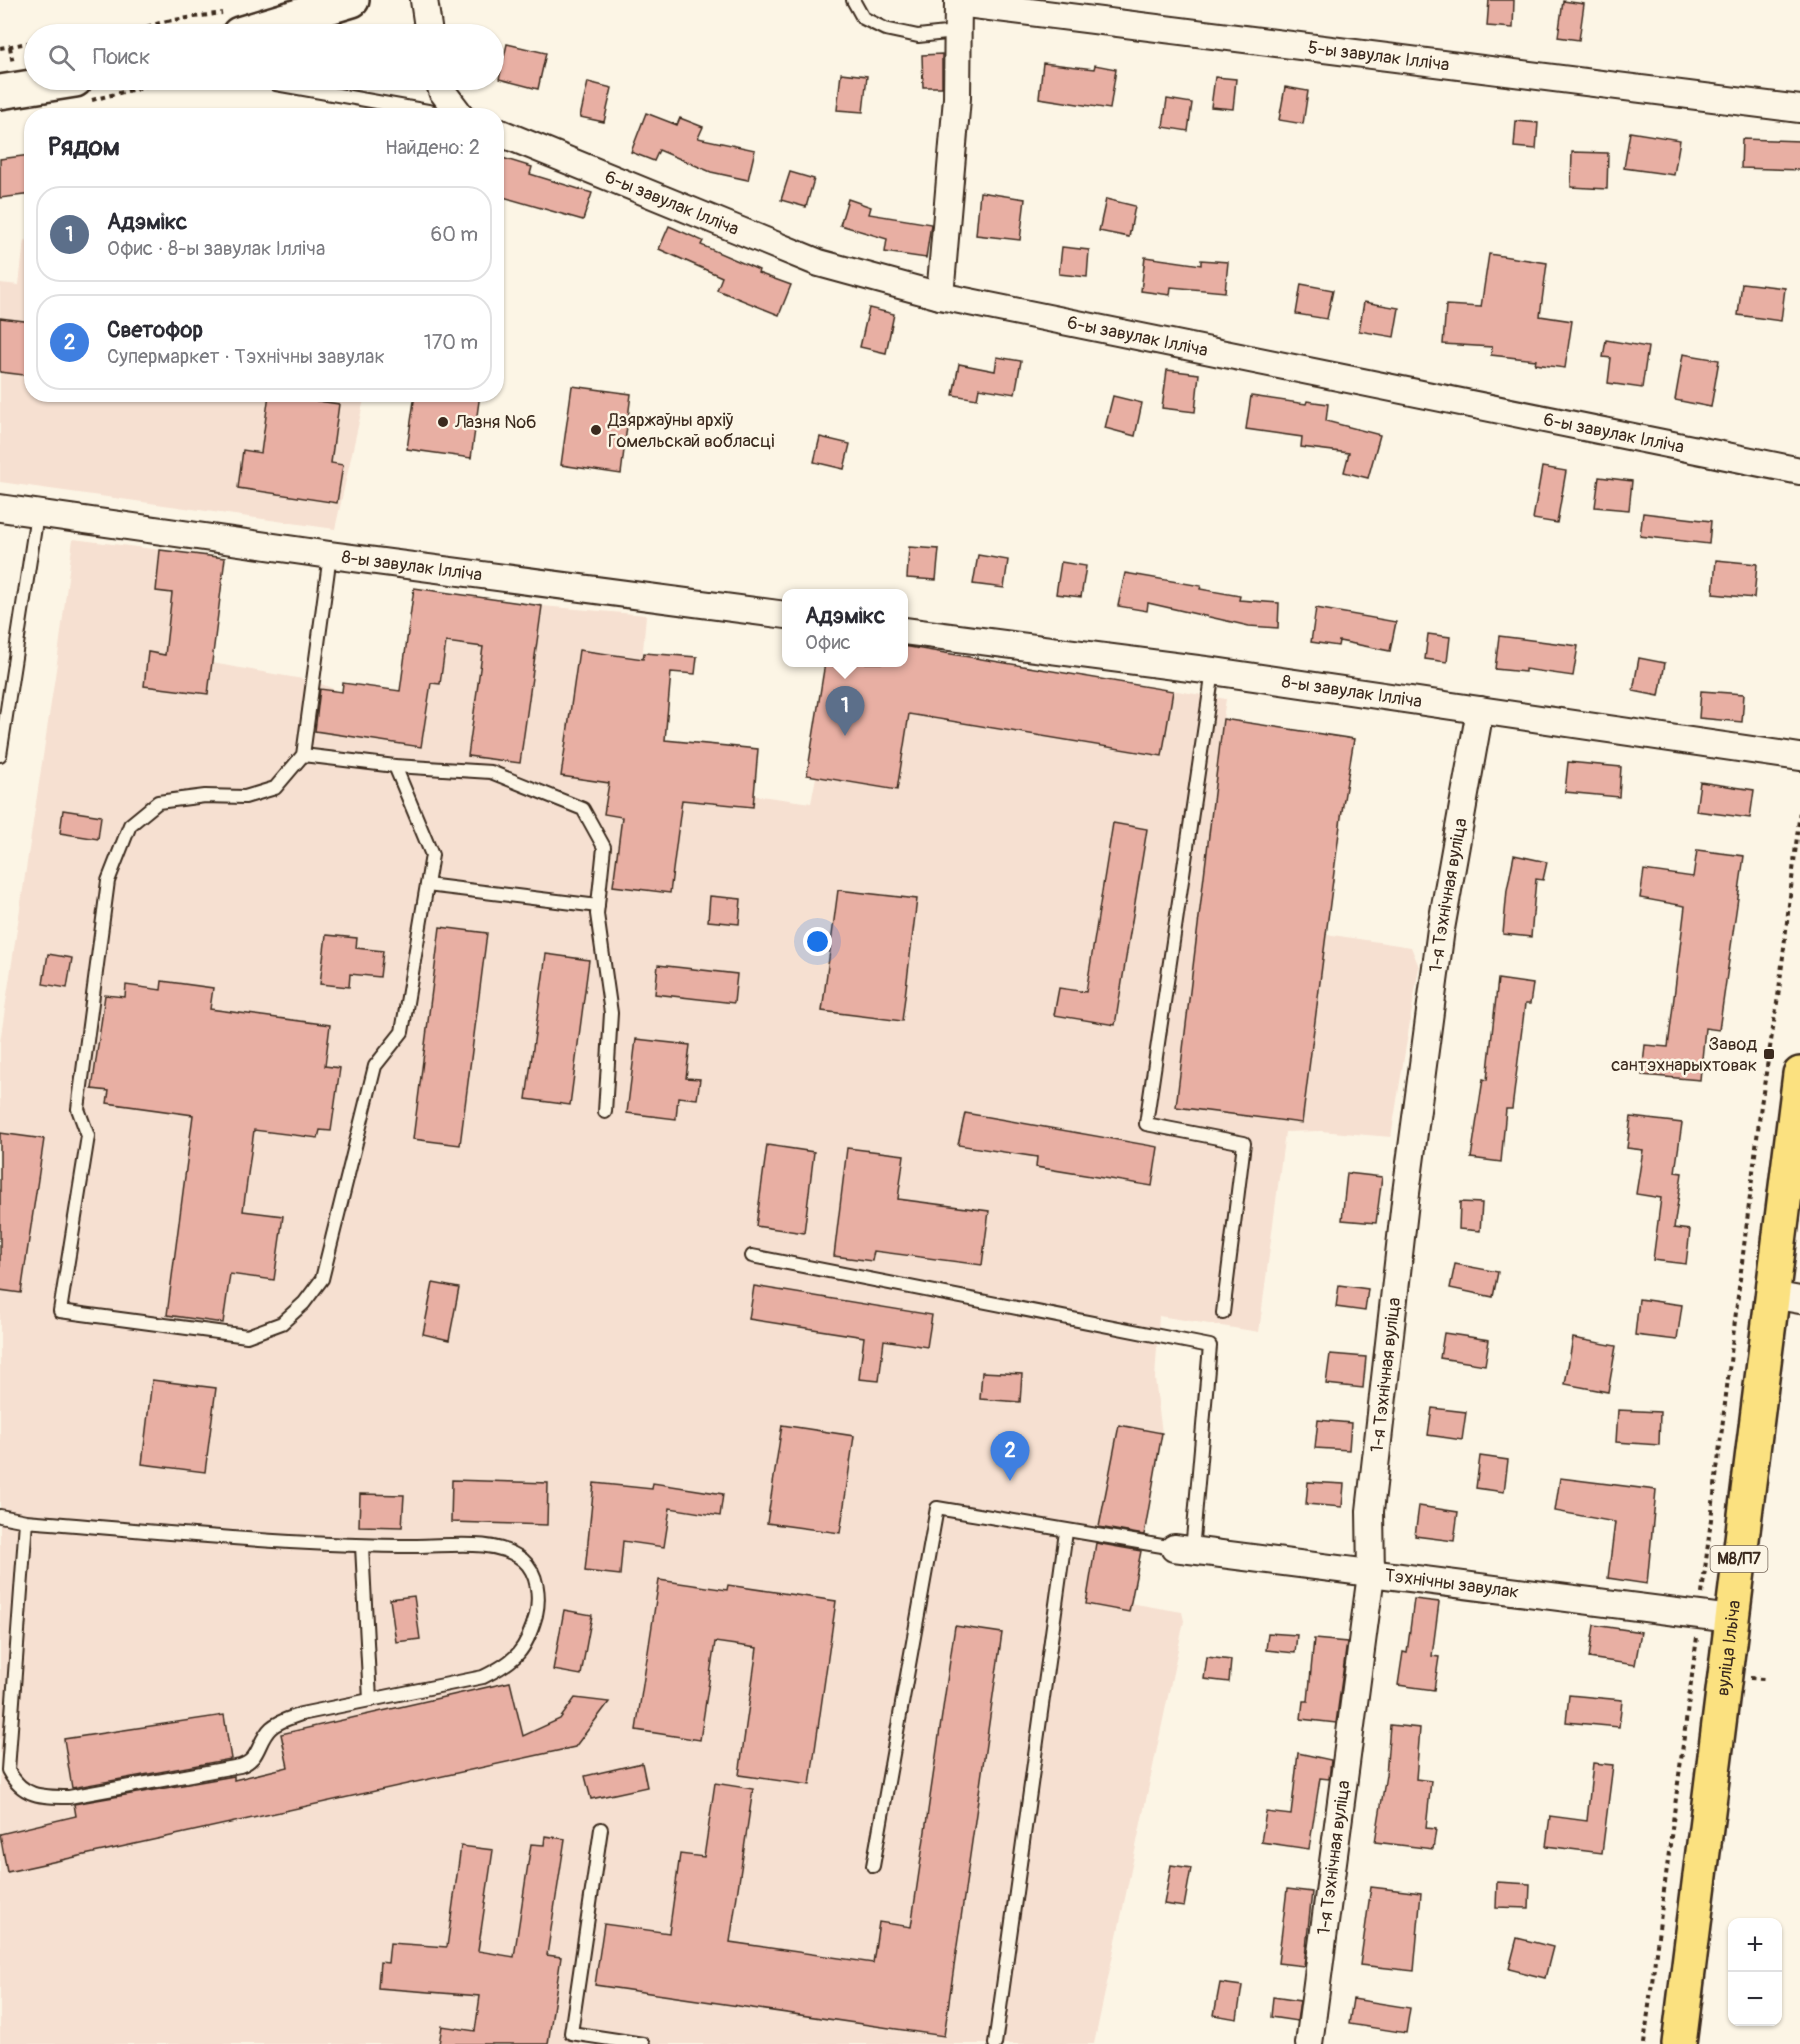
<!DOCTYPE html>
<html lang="ru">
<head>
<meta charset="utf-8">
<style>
	:root { --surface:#fff; --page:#f7f7f7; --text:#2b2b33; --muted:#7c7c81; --line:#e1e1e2; --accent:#ea580c }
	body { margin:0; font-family:Pangolin,sans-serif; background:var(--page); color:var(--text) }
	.controls { position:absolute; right:18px; bottom:18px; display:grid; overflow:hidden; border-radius:12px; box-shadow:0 2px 4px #0004 }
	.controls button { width:54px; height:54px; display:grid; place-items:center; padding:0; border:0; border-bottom:2px solid var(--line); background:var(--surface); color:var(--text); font:30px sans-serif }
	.you { position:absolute; left:818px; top:942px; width:21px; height:21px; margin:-15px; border:4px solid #fff; border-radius:50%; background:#1a73e8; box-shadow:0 0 0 9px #1a73e833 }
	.badge { display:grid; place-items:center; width:39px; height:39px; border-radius:50%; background:var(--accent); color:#fff; font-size:20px; font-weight:700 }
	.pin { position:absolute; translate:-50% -50px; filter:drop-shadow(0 2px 3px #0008) }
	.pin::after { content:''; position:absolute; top:32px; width:21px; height:18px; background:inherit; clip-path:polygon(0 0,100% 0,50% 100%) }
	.popup { position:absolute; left:782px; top:589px; width:126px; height:78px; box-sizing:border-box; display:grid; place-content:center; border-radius:12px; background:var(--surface); filter:drop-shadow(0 2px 4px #0005); font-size:20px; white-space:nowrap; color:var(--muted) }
	.popup b { font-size:22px; color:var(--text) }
	.popup::after { content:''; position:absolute; left:50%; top:100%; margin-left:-12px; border:12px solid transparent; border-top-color:var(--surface) }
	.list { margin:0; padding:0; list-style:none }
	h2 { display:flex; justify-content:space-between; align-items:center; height:78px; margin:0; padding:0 24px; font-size:26px }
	h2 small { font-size:20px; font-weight:400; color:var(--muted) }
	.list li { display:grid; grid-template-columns:39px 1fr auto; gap:18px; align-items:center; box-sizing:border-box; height:96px; margin:0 12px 12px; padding:0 12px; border:2px solid var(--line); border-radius:24px }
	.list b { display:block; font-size:22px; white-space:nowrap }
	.list p { margin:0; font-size:20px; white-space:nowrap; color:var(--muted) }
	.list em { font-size:20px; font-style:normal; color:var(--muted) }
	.icon { flex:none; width:33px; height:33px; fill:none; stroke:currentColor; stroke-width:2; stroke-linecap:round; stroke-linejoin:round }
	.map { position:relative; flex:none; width:1800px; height:2044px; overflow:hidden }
	.search { position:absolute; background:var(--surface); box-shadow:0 2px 4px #0004; left:24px; top:24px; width:480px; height:66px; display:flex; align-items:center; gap:15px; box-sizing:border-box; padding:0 21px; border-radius:33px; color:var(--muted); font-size:22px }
	.panel { position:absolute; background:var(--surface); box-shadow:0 2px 4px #0004; left:24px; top:108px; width:480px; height:294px; border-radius:24px }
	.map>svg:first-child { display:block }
	.built { fill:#f6e0d1 }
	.building { fill:#e8afa3; stroke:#3b2a1e; stroke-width:1.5 }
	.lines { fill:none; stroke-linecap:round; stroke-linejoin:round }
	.lane-casing { stroke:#3b2a1e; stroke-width:16 }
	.street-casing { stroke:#3b2a1e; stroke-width:30 }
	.secondary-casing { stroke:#3b2a1e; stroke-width:38 }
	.primary-casing { stroke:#3b2a1e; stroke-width:38 }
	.path { stroke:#3b2a1e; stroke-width:4; stroke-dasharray:4.5 4.5; stroke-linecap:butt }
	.lane { stroke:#fcf5e5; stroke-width:12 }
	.street { stroke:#fcf5e5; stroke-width:26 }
	.secondary { stroke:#fcf5e5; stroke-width:33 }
	.primary { stroke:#fbe180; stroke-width:33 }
	.poi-dot { fill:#3b2a1e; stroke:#fcf5e5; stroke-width:2 }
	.labels { text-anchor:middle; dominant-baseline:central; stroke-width:5; stroke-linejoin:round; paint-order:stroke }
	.shield { fill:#fcf5e5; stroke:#75675a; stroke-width:1.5 }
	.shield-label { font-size:16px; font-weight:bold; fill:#3b2a1e }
	.street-label { font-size:18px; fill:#3b2a1e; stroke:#fcf5e5 }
	.poi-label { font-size:18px; fill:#3b2a1e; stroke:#fcf5e5; text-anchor:start }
</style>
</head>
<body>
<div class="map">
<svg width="1800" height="2044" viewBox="0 0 1800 2044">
	<rect width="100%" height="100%" fill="#fcf5e5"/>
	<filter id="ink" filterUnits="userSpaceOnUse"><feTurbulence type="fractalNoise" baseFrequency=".0167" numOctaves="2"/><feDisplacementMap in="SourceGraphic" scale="12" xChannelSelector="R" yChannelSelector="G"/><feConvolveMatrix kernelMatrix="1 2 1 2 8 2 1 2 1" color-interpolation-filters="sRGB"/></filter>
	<g filter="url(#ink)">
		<g class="built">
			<path d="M24 240 31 241 32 394 365 395 335 529 0 482V283L19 285Z"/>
			<path d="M73 539 225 558 212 663 314 681 341 692 343 683 399 691 414 588 542 606 646 615 631 795 753 807 754 795 811 803 816 777 807 775 825 663 904 662V646L1226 699 1223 719 1354 739 1326 934 1411 947 1419 967 1391 1137 1320 1131 1285 1132 1259 1332 1159 1316 1155 1379 1162 1433 1130 1603 1182 1612 1184 1621 1094 2044H0V1042L57 663Z"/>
		</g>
		<g class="building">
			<path d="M1489 0H1514L1513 28 1487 26Z"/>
			<path d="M1563 1 1584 4 1579 40 1558 37Z"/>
			<path d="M507 44 546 53 538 89 499 79Z"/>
			<path d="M942 54V87H923L922 55Z"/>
			<path d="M1043 63 1094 69 1095 65 1116 69 1110 109 1039 98Z"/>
			<path d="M841 73 867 76 863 112 837 110Z"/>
			<path d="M1215 77 1236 79 1233 109 1211 107Z"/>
			<path d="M588 82 612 88 604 122 580 117Z"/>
			<path d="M1285 87 1308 91 1303 124 1279 120Z"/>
			<path d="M1167 99 1192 103 1188 131 1163 127Z"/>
			<path d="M646 113 677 125 680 118 703 127 698 138 755 150 748 180 711 172 659 150 654 161 631 152Z"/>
			<path d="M1516 121 1538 123 1536 149 1514 147Z"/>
			<path d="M1630 132 1680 140 1674 175 1624 168Z"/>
			<path d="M1742 139 1800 141V170L1741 168Z"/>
			<path d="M1572 152 1608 153 1607 189 1571 187Z"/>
			<path d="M30 155 32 194 0 198V159Z"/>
			<path d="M496 156 532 167 530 174 592 193 583 220 496 195Z"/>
			<path d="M790 172 814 179 806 207 781 200Z"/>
			<path d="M980 192 1025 199 1020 240 976 235Z"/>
			<path d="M848 199 871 207 869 214 931 224 926 258 885 252 887 239 840 225Z"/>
			<path d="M1106 199 1135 206 1129 237 1099 231Z"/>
			<path d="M669 226 703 241 701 245 759 270 758 273 791 285 779 315 717 290 722 277 659 249Z"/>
			<path d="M1062 247 1089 250 1087 277 1059 274Z"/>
			<path d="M1489 254 1547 263 1540 316 1572 321 1565 368 1535 364 1536 360 1491 355 1492 347 1443 344 1446 305 1481 307Z"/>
			<path d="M1145 257 1201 265V260L1228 262 1225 292 1171 287 1170 295 1141 291Z"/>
			<path d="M1742 283 1785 288 1781 321 1738 315Z"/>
			<path d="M1301 284 1333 290 1327 319 1296 314Z"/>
			<path d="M1364 302 1399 308 1394 337 1359 331Z"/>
			<path d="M869 308 894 314 886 353 860 347Z"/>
			<path d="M0 318 32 322V376L0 372Z"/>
			<path d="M1606 340 1648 347 1642 388 1608 383 1611 358 1603 357Z"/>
			<path d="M1683 354 1719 360 1711 407 1675 400Z"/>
			<path d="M997 357 1021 361 1015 394 979 388 977 399 953 395 959 364 995 371Z"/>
			<path d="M1167 370 1199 374 1195 412 1162 408Z"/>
			<path d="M572 386 631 394 621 474 561 465Z"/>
			<path d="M269 394 339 404 331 463 343 465 337 503 238 488 243 450 261 453Z"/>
			<path d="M415 394H480L471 458 407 449Z"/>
			<path d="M1113 396 1142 403 1135 436 1105 428Z"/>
			<path d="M1251 396 1306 404 1307 401 1328 404 1326 421 1380 435 1368 478 1344 472 1349 453 1301 447 1302 437 1246 429Z"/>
			<path d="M820 437 850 444 844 469 814 462Z"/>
			<path d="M1542 467 1566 471 1557 523 1533 519Z"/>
			<path d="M1599 477 1632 481 1629 510 1595 507Z"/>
			<path d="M1643 513 1711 521 1709 544 1640 536Z"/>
			<path d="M909 547 939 549 936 580 907 578Z"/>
			<path d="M160 550 225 558 208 694 144 686 148 652 165 655 172 593 156 591Z"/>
			<path d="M978 555 1008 560 1004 588 973 584Z"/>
			<path d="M1716 560 1757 564 1754 598 1713 594Z"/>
			<path d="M1061 562 1086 566 1081 597 1056 594Z"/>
			<path d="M1125 573 1201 586 1200 589 1240 596 1239 600 1279 603 1278 628 1249 626 1148 603 1147 611 1118 606Z"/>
			<path d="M414 588 542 606 520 763 468 756 483 647 446 642 440 684 431 683 421 747 315 731 320 689 342 692 343 683 400 691Z"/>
			<path d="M1316 608 1396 622 1390 651 1339 641 1338 646 1311 642Z"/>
			<path d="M1428 634 1450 637 1447 662 1425 659Z"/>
			<path d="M1499 636 1578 646 1573 676 1525 669V672L1495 669Z"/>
			<path d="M903 646 1173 691 1162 756 909 714 897 790 807 775 825 663H903Z"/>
			<path d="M579 650 643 659 644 653 697 657 695 674 671 672 665 740 758 749 753 807 682 800 670 893 613 886 622 817 604 814 609 783 561 776Z"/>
			<path d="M1639 658 1665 663 1659 696 1633 691Z"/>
			<path d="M1701 691 1744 694 1742 722 1699 718Z"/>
			<path d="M1223 719 1354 739 1341 817 1302 1123 1176 1107Z"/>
			<path d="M1568 762 1621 767 1619 797 1565 792Z"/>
			<path d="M1700 782 1754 790 1750 818 1696 811Z"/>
			<path d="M63 810 101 816 98 839 60 833Z"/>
			<path d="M1113 823 1147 829 1115 1025 1054 1015 1059 988 1086 992Z"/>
			<path d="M1697 850 1744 856 1719 1030 1705 1028 1700 1080 1642 1075 1645 1045 1668 1047 1685 906 1640 898 1644 870 1693 877Z"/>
			<path d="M1514 855 1547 862 1543 880 1536 879 1531 937 1503 934 1507 890Z"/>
			<path d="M838 890 917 899 902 1021 822 1011Z"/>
			<path d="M710 896 741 899 739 924 708 921Z"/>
			<path d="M440 927 487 933 460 1145 413 1139Z"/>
			<path d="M326 935 357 938 356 948 383 951 380 977 350 974 349 987 320 984Z"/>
			<path d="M48 954 72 958 67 988 43 984Z"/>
			<path d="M546 954 589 960 570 1105 526 1099Z"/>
			<path d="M658 965 737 974 734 1003 655 994Z"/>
			<path d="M1498 979 1533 984 1530 1004H1525L1512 1109H1506L1501 1162 1471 1158 1483 1079 1487 1080Z"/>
			<path d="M162 981 213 988 210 1009 330 1025 325 1066 340 1068 331 1131 320 1130 318 1138 254 1130 243 1211 283 1216 274 1280 230 1274 223 1323 167 1315 193 1115 107 1103 109 1091 92 1089 105 995 125 997 126 985 161 990Z"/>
			<path d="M636 1039 690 1045 686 1078 700 1079 697 1099 678 1097 676 1119 627 1113Z"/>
			<path d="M965 1113 1158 1147 1152 1186 1036 1167 1037 1157 958 1145Z"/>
			<path d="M1631 1117 1682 1123 1675 1172 1682 1173 1674 1228 1690 1230 1686 1264 1653 1260 1661 1198 1636 1194 1643 1150 1627 1148Z"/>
			<path d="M0 1133 44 1139 21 1293 0 1290Z"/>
			<path d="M767 1145 814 1152 804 1233 756 1226Z"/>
			<path d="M847 1148 904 1155 898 1199 989 1211 982 1265 874 1251 872 1261 834 1256Z"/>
			<path d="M1347 1173 1382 1177 1376 1223 1342 1220Z"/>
			<path d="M1460 1202 1482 1203 1480 1231 1459 1229Z"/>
			<path d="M1455 1264 1498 1272 1493 1297 1450 1288Z"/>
			<path d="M433 1283 459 1288 449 1340 423 1334Z"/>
			<path d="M1339 1285 1368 1289 1365 1311 1336 1307Z"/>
			<path d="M754 1286 932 1315 927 1347 884 1340 879 1381 859 1379 864 1337 749 1319Z"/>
			<path d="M1639 1299 1682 1305 1677 1340 1635 1335Z"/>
			<path d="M1444 1333 1489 1340 1485 1365 1440 1358Z"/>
			<path d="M1573 1338 1616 1346 1608 1392 1565 1384Z"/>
			<path d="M1330 1354 1366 1357 1363 1388 1326 1384Z"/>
			<path d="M982 1372 1022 1374 1020 1402 980 1399Z"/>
			<path d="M152 1380 216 1388 205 1472 142 1464Z"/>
			<path d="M1432 1408 1466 1412 1462 1440 1428 1435Z"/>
			<path d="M1618 1410 1660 1412 1659 1445 1616 1442Z"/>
			<path d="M1318 1420 1351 1423 1349 1450 1315 1448Z"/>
			<path d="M782 1425 854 1436 840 1533 767 1523Z"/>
			<path d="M1119 1425 1162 1433 1144 1535 1099 1527Z"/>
			<path d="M1480 1456 1508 1460 1504 1492 1476 1488Z"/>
			<path d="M1560 1478 1656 1490 1647 1584 1608 1578 1615 1522 1555 1511Z"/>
			<path d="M452 1480 548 1483 547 1525 451 1522Z"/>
			<path d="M1308 1482 1344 1484 1342 1507 1306 1504Z"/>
			<path d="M594 1483 652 1489 653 1483 723 1494 720 1516 670 1508 664 1547 623 1541 620 1575 585 1571Z"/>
			<path d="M360 1494 404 1495 402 1527 359 1526Z"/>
			<path d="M1419 1506 1458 1512 1454 1541 1415 1536Z"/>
			<path d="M1096 1543 1141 1551 1129 1612 1086 1604Z"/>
			<path d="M659 1580 727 1590 728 1585 836 1601 810 1785 739 1775 757 1648 715 1642 700 1740 636 1730Z"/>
			<path d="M414 1596 420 1639 396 1642 390 1599Z"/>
			<path d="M1414 1599 1439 1602 1432 1656 1439 1657 1434 1690 1398 1685 1403 1652 1407 1653Z"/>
			<path d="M564 1610 592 1615 581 1675 553 1670Z"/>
			<path d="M1594 1625 1641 1632 1635 1665 1589 1658Z"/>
			<path d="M955 1626 1002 1633 944 2036 595 1985 604 1924 669 1933 680 1854 704 1857 715 1783 753 1789 730 1942 873 1963 879 1922 911 1927Z"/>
			<path d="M1268 1633 1297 1635 1295 1653 1266 1650Z"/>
			<path d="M1314 1639 1347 1642 1336 1723 1301 1719 1303 1701H1308Z"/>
			<path d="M1207 1657 1231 1660 1229 1682 1204 1679Z"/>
			<path d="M510 1682 523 1736 560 1719 575 1698 609 1702 575 1747 7 1872 0 1834 76 1816 74 1804 234 1776V1780L288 1767 281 1734Z"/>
			<path d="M1569 1695 1622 1700 1619 1727 1566 1722Z"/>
			<path d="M224 1715 231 1759 72 1788 64 1739Z"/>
			<path d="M1390 1725 1420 1728 1416 1779 1431 1781 1426 1828 1436 1829 1433 1849 1375 1842 1386 1775Z"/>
			<path d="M1298 1753 1331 1760 1329 1779 1320 1778 1309 1849 1261 1842 1266 1812 1291 1815Z"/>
			<path d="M642 1763 647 1787 591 1799 585 1776Z"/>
			<path d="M1593 1763 1613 1765 1602 1853 1546 1846 1550 1816 1587 1821Z"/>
			<path d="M545 1836 565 1839 547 1955 561 1957 548 2044H439L442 2026 475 2031 480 1996 378 1988 380 1962 388 1963 390 1943 447 1947 461 1846 493 1850 478 1951 514 1957 531 1844 544 1845Z"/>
			<path d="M1171 1865 1191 1868 1184 1907 1164 1904Z"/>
			<path d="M1497 1882 1530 1884 1529 1908 1496 1907Z"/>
			<path d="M1371 1887 1421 1893 1414 1971 1360 1965Z"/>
			<path d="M1287 1889 1312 1892 1304 1966 1278 1963Z"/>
			<path d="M1517 1938 1553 1947 1545 1978 1509 1969Z"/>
			<path d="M1220 1983 1242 1986 1237 2019 1214 2015Z"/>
			<path d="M1273 1997 1300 2001 1297 2021 1271 2017Z"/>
			<path d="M1353 1999 1410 2008 1406 2033 1349 2024Z"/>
		</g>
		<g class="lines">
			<g class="lane-casing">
				<g id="lane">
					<path d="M853 0 863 18 885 29 918 36 956 32"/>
					<path d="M276 84 456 116"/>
					<path d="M330 555 303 755 275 788 245 797 205 796 158 802 130 825 108 881 78 1109 88 1136 60 1311 247 1336 282 1323 304 1303 322 1279 375 1066 402 1032 432 855 395 766"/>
					<path d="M1213 671 1146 1124 1244 1143 1223 1313"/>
					<path d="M0 755 37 514"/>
					<path d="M303 755 395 766 491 772 583 809 604 847 597 914 611 1013 605 1112"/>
					<path d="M427 885 598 906"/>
					<path d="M752 1256 1210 1346 1192 1551"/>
					<path d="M0 1516 26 1521C156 1531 287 1546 417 1546 449 1546 496 1538 523 1560 538 1573 540 1597 536 1615 526 1651 516 1661 483 1677L301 1714C291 1718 280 1720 271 1728 257 1741 261 1759 240 1766L69 1797C41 1797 22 1797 8 1770L26 1521"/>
					<path d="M362 1546 370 1700"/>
					<path d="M601 1829 571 2033 643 2044"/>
					<path d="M873 1866 937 1508 1174 1548"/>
					<path d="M995 2044 1066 1532"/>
				</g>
			</g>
			<g class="street-casing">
				<g id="street">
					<path d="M424 0 429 34"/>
					<path id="s1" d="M958 3 1800 109"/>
					<path d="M439 80 442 91 461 116"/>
					<path id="s2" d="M496 131 819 263 940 296 1800 471"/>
					<path d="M940 296 957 98 958 0"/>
					<path id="s3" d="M0 508 330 555 786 615"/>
					<path id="s4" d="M904 631 1213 671 1800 757"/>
					<path d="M1772 1295 1800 1300"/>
					<path id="s5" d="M1174 1548 1731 1619"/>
					<path id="s6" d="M1309 2044 1371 1574 1370 1511 1406 1193 1441 929 1480 710"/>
				</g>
			</g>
			<g class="secondary-casing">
				<g id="secondary">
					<path d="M239 34 352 0"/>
					<path d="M0 92 75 80"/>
				</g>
			</g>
			<g class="primary-casing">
				<g id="primary">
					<path id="s7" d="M1679 2044 1800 1074"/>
				</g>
			</g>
			<g class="path">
				<path d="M167 21 222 13"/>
				<path d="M121 34 167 21 171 34"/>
				<path d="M382 34 407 27"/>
				<path d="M10 47 13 64"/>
				<path d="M0 48 34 42"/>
				<path d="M92 100 170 80"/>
				<path d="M1702 1594 1761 1105 1779 990 1800 811"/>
				<path d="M1750 1678 1764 1679"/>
				<path d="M1644 2044 1697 1637"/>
			</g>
			<use href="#lane" class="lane"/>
			<use href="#street" class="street"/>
			<use href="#secondary" class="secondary"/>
			<use href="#primary" class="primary"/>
		</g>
	</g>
	<g class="poi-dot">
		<circle cx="443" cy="422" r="6"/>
		<circle cx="596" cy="430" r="6"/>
		<rect x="1763" y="1048" width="12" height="12" rx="3"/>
	</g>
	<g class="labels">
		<rect class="shield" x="1710.5" y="1546" width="57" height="26" rx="4.5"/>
		<g class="shield-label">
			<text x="1739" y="1559">М8/П7</text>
		</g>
		<g class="street-label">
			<text stroke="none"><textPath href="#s1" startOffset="424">5-ы завулак Ілліча</textPath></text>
			<text stroke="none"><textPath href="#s2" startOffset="190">6-ы завулак Ілліча</textPath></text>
			<text stroke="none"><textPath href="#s2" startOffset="676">6-ы завулак Ілліча</textPath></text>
			<text stroke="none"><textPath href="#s2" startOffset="1162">6-ы завулак Ілліча</textPath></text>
			<text stroke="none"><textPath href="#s3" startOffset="416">8-ы завулак Ілліча</textPath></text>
			<text stroke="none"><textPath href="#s4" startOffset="452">8-ы завулак Ілліча</textPath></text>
			<text stroke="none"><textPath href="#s6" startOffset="1158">1-я Тэхнічная вуліца</textPath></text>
			<text stroke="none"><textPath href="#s6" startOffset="674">1-я Тэхнічная вуліца</textPath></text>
			<text stroke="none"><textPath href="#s5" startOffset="280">Тэхнічны завулак</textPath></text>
			<text stroke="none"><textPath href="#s7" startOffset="399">вуліца Ільіча</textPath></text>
			<text stroke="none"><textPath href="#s6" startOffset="188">1-я Тэхнічная вуліца</textPath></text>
		</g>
		<g class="poi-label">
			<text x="608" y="420">Дзяржаўны архіў<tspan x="608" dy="21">Гомельскай вобласці</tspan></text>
			<text x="455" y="422">Лазня №6</text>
			<text x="1757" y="1044" text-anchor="end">Завод<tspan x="1757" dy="21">сантэхнарыхтовак</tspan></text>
		</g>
	</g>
</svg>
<div class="controls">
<button>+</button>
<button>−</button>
</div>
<div class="you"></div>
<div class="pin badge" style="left:845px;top:736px;background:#5c6f8a">1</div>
<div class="popup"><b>Адэмікс</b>Офис</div>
<div class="pin badge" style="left:1010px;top:1481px;background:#3f7fe0">2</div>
<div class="search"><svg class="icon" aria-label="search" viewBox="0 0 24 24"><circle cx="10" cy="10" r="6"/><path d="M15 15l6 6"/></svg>Поиск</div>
<section class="panel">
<h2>Рядом<small>Найдено: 2</small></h2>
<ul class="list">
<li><span class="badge" style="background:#5c6f8a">1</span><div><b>Адэмікс</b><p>Офис · 8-ы завулак Ілліча</p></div><em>60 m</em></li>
<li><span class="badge" style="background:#3f7fe0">2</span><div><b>Светофор</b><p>Супермаркет · Тэхнічны завулак</p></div><em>170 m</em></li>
</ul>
</section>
</div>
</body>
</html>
